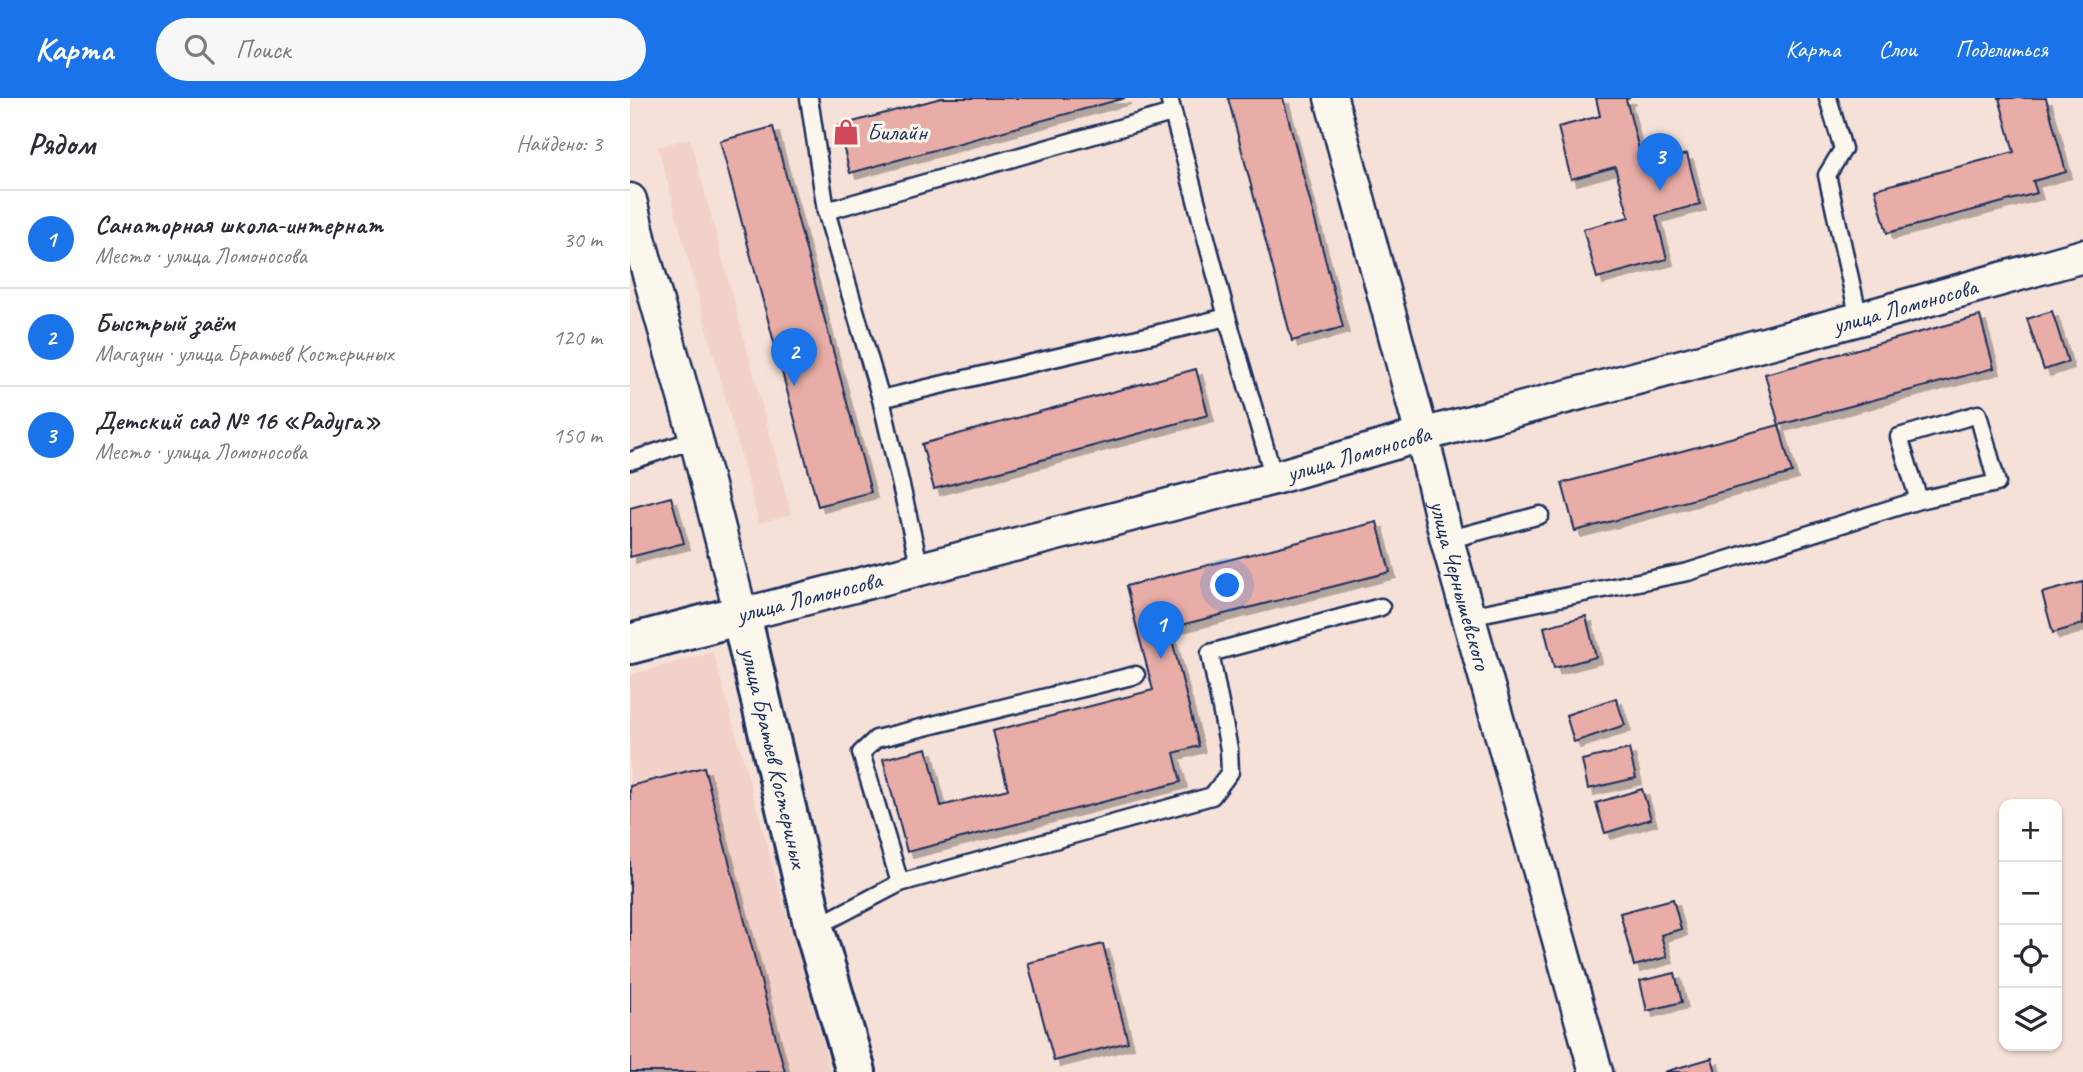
<!DOCTYPE html>
<html lang="ru">
<head>
<meta charset="utf-8">
<style>
	:root { --surface:#fff; --page:#f7f7f7; --text:#2b2b33; --muted:#7c7c81; --line:#e1e1e2; --accent:#1a73e8 }
	body { margin:0; font-family:Caveat,sans-serif; background:var(--page); color:var(--text) }
	.controls { position:absolute; right:21px; bottom:21px; display:grid; overflow:hidden; border-radius:14px; box-shadow:0 2px 5px #0004 }
	.controls button { width:63px; height:63px; display:grid; place-items:center; padding:0; border:0; border-bottom:2px solid var(--line); background:var(--surface); color:var(--text); font:35px sans-serif }
	.you { position:absolute; left:598px; top:488px; width:24px; height:24px; margin:-18px; border:5px solid #fff; border-radius:50%; background:#1a73e8; box-shadow:0 0 0 10px #1a73e833 }
	.badge { display:grid; place-items:center; width:46px; height:46px; border-radius:50%; background:var(--accent); color:#fff; font-size:23px; font-weight:700 }
	.pin { position:absolute; translate:-50% -58px; filter:drop-shadow(0 2px 4px #0008) }
	.pin::after { content:''; position:absolute; top:37px; width:24px; height:21px; background:inherit; clip-path:polygon(0 0,100% 0,50% 100%) }
	.list { margin:0; padding:0; list-style:none }
	h2 { display:flex; justify-content:space-between; align-items:center; height:91px; margin:0; padding:0 28px; font-size:30px }
	h2 small { font-size:23px; font-weight:400; color:var(--muted) }
	.list li { display:grid; grid-template-columns:46px 1fr auto; gap:21px; align-items:center; box-sizing:border-box; height:98px; padding:0 28px; border-top:2px solid var(--line) }
	.list b { display:block; font-size:26px; white-space:nowrap }
	.list p { margin:0; font-size:23px; white-space:nowrap; color:var(--muted) }
	.list em { font-size:23px; font-style:normal; color:var(--muted) }
	.icon { flex:none; width:38px; height:38px; fill:none; stroke:currentColor; stroke-width:2; stroke-linecap:round; stroke-linejoin:round }
	.map { position:relative; flex:none; width:1453px; height:974px; overflow:hidden }
	header { display:flex; align-items:center; gap:42px; box-sizing:border-box; height:98px; padding:0 35px; background:var(--accent); color:#fff }
	header strong { font-size:33px }
	nav { display:flex; gap:38px; margin-inline-start:auto; font-size:24px }
	.search { width:490px; height:63px; background:var(--page); display:flex; align-items:center; gap:18px; box-sizing:border-box; padding:0 24px; border-radius:38px; color:var(--muted); font-size:26px }
	main { display:flex }
	aside { flex:1; background:var(--surface) }
	.map>svg:first-child { display:block }
	.built { fill:#f1d1c8 }
	.building { fill:#e8ada6; stroke:#1b2f5e; stroke-width:2; filter:url(#shadow) }
	.lines { fill:none; stroke-linecap:round; stroke-linejoin:round }
	.lane-casing { stroke:#1b2f5e; stroke-width:21 }
	.street-casing { stroke:#1b2f5e; stroke-width:37 }
	.secondary-casing { stroke:#1b2f5e; stroke-width:44 }
	.lane { stroke:#fbf7ec; stroke-width:16 }
	.street { stroke:#fbf7ec; stroke-width:32 }
	.secondary { stroke:#fbf7ec; stroke-width:38 }
	.labels { text-anchor:middle; dominant-baseline:central; stroke-width:6; stroke-linejoin:round; paint-order:stroke }
	.poi-label { font-size:24px; fill:#1b2f5e; stroke:#fbf7ec; text-anchor:start }
	.street-label { font-size:24px; fill:#1b2f5e; stroke:#fbf7ec }
</style>
</head>
<body>
<header>
<strong>Карта</strong>
<div class="search"><svg class="icon" aria-label="search" viewBox="0 0 24 24"><circle cx="10" cy="10" r="6"/><path d="M15 15l6 6"/></svg>Поиск</div>
<nav><a>Карта</a><a>Слои</a><a>Поделиться</a></nav>
</header>
<main>
<aside>
<h2>Рядом<small>Найдено: 3</small></h2>
<ul class="list">
<li><span class="badge">1</span><div><b>Санаторная школа-интернат</b><p>Место · улица Ломоносова</p></div><em>30 m</em></li>
<li><span class="badge">2</span><div><b>Быстрый заём</b><p>Магазин · улица Братьев Костериных</p></div><em>120 m</em></li>
<li><span class="badge">3</span><div><b>Детский сад № 16 «Радуга»</b><p>Место · улица Ломоносова</p></div><em>150 m</em></li>
</ul>
</aside>
<div class="map">
<svg width="1453" height="974" viewBox="0 0 1453 974">
	<defs>
		<filter id="shadow"><feDropShadow dx="6" dy="6" stdDeviation="0" flood-color="#0004"/></filter>
	</defs>
	<rect width="100%" height="100%" fill="#f5e1d7"/>
	<filter id="ink" filterUnits="userSpaceOnUse"><feTurbulence type="fractalNoise" baseFrequency=".0143" numOctaves="2"/><feDisplacementMap in="SourceGraphic" scale="14" xChannelSelector="R" yChannelSelector="G"/><feConvolveMatrix kernelMatrix="1 2 1 2 8 2 1 2 1" color-interpolation-filters="sRGB"/></filter>
	<g filter="url(#ink)">
		<g class="built">
			<path d="M60 40 161 416 129 425 28 49Z"/>
			<path d="M83 554 201 974H0V577Z"/>
		</g>
		<g class="building">
			<path d="M311 0H495L220 75 208 28Z"/>
			<path d="M598 0H653L713 229 662 243Z"/>
			<path d="M966 0H1000L996 1 1013 67 1057 56 1070 106 1026 118 1037 161 967 180 953 131 999 119 985 69 941 81 928 29 970 18Z"/>
			<path d="M1369 0H1416L1436 74 1403 83 1407 95 1257 135 1245 91 1384 54Z"/>
			<path d="M143 29 241 394 188 408 90 43Z"/>
			<path d="M1422 213 1438 264 1414 272 1397 221Z"/>
			<path d="M1350 218 1364 270 1149 327 1135 276Z"/>
			<path d="M566 271 578 317 304 391 292 346Z"/>
			<path d="M1149 327 1162 375 945 433 932 385Z"/>
			<path d="M41 399 54 445 0 459V410Z"/>
			<path d="M747 424 760 474 539 530 569 648 544 655 551 684 277 754 253 661 297 650 311 708 378 691 363 633 523 592 496 488Z"/>
			<path d="M1453 484V526L1423 535 1412 495Z"/>
			<path d="M956 518 966 559 924 570 914 529Z"/>
			<path d="M986 600 995 627 944 644 936 617Z"/>
			<path d="M999 651 1006 680 958 691 952 662Z"/>
			<path d="M74 669 155 974H0V688Z"/>
			<path d="M1012 691 1021 721 975 735 966 705Z"/>
			<path d="M1043 801 1051 831 1031 837 1037 859 1004 868 990 815Z"/>
			<path d="M473 846 498 944 424 963 398 865Z"/>
			<path d="M1045 875 1052 904 1017 913 1010 883Z"/>
			<path d="M1082 960 1086 974H1034Z"/>
		</g>
		<g class="lines">
			<g class="lane-casing">
				<g id="lane">
					<path d="M179 0 196 113 542 15"/>
					<path d="M539 0 597 219"/>
					<path d="M1198 0 1213 51 1197 77 1229 221"/>
					<path d="M196 113 251 301 290 470"/>
					<path d="M251 301 597 219 644 380"/>
					<path d="M0 363 66 341"/>
					<path d="M817 442 910 417"/>
					<path d="M839 518 1058 474 1289 402 1367 385 1348 316 1269 339 1289 402"/>
					<path d="M270 785 582 698 600 674 599 651 580 555 751 509"/>
					<path d="M184 830 270 785 231 655 246 641 506 577"/>
				</g>
			</g>
			<g class="street-casing">
				<g id="street">
					<path id="s1" d="M701 0 792 337 817 442 966 974"/>
					<path id="s2" d="M0 102 11 148 66 341 111 517 644 380 792 337 1229 221 1453 158"/>
				</g>
			</g>
			<g class="secondary-casing">
				<g id="secondary">
					<path id="s3" d="M0 546 111 517 184 830 226 974"/>
				</g>
			</g>
			<use href="#lane" class="lane"/>
			<use href="#street" class="street"/>
			<use href="#secondary" class="secondary"/>
		</g>
	</g>
	<defs>
		<g id="shop-bare" transform="scale(2.1)"><path d="M-5-2.5h2.3a2.7 3.5 0 0 1 5.4 0H5L5.5 6h-11ZM-1.5-2.5h3a1.5 2.3 0 0 0-3 0Z" fill="#d1495b" stroke="#fbf7ec" stroke-width="2.5" paint-order="stroke"/></g>
	</defs>
	<g fill-rule="evenodd">
		<use href="#shop-bare" x="216" y="34"/>
	</g>
	<g class="labels">
		<g class="poi-label">
			<text x="237" y="34">Билайн</text>
		</g>
		<g class="street-label">
			<text stroke="none"><textPath href="#s2" startOffset="1634">улица Ломоносова</textPath></text>
			<text stroke="none"><textPath href="#s2" startOffset="1068">улица Ломоносова</textPath></text>
			<text stroke="none"><textPath href="#s1" startOffset="504">улица Чернышевского</textPath></text>
			<text transform="translate(179 499) rotate(-14)">улица Ломоносова</text>
			<text stroke="none"><textPath href="#s3" startOffset="261">улица Братьев Костериных</textPath></text>
		</g>
	</g>
</svg>
<div class="controls">
<button>+</button>
<button>−</button>
<button><svg class="icon" aria-label="locate" viewBox="0 0 24 24"><circle cx="12" cy="12" r="6"/><path d="M12 2v4M12 18v4M2 12h4M18 12h4"/></svg></button>
<button><svg class="icon" aria-label="layers" viewBox="0 0 24 24"><path d="M12 4l9 5-9 5-9-5zM3 14l9 5 9-5"/></svg></button>
</div>
<div class="you"></div>
<div class="pin badge" style="left:531px;top:561px">1</div>
<div class="pin badge" style="left:164px;top:288px">2</div>
<div class="pin badge" style="left:1030px;top:93px">3</div>
</div>
</main>
</body>
</html>
